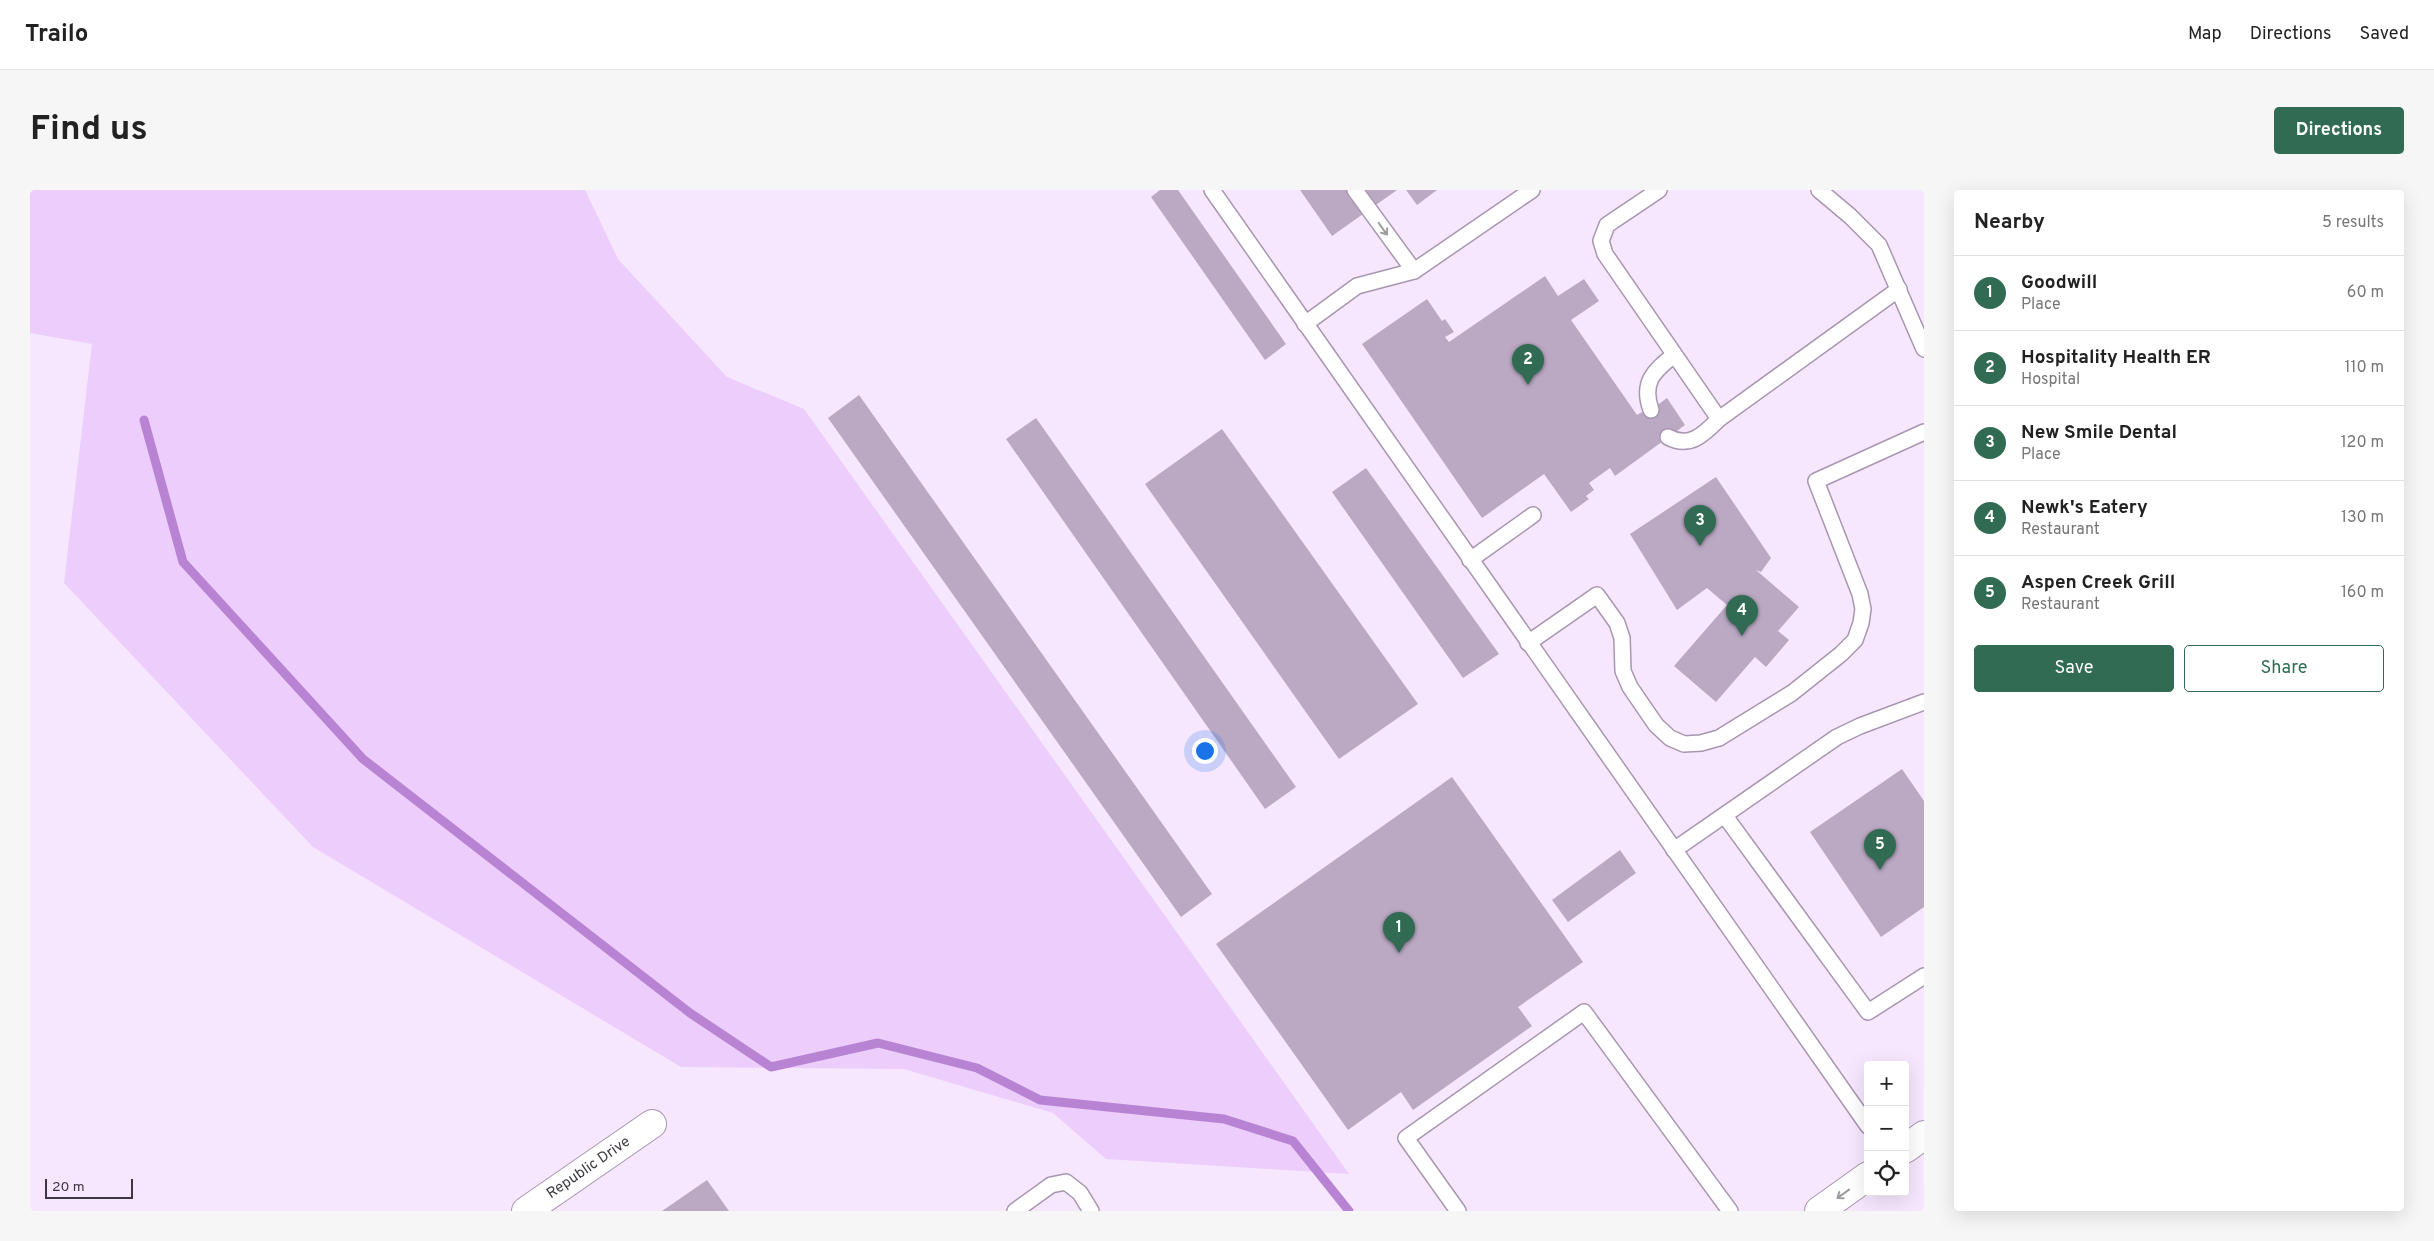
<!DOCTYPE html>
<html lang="en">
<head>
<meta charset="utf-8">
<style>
	:root { --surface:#fff; --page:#f6f6f6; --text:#222; --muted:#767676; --line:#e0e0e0; --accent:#326b53 }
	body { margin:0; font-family:Overpass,sans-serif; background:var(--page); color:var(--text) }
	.controls { position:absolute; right:15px; bottom:15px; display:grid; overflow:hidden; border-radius:5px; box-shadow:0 5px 20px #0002 }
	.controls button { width:45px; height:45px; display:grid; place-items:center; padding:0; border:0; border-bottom:1px solid var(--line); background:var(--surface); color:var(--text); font:25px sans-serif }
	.scale { position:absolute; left:15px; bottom:12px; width:88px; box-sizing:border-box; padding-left:5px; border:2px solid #3f3843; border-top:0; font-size:14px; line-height:18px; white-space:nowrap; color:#3f3843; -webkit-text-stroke:4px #f6e7fe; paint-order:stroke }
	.you { position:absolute; left:1174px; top:560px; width:18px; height:18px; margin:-12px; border:4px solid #fff; border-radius:50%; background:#1a73e8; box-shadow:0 0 0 8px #1a73e833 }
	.badge { display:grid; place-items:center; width:32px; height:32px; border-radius:50%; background:var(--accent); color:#fff; font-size:16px; font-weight:700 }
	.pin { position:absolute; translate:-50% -41px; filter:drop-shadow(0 1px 2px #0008) }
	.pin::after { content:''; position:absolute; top:26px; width:18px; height:15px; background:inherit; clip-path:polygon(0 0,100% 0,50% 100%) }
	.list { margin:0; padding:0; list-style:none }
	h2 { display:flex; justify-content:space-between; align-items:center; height:65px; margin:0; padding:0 20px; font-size:21px }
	h2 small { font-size:16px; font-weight:400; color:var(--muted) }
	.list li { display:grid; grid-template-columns:32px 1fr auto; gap:15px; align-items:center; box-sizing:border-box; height:75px; padding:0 20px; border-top:1px solid var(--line) }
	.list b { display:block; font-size:19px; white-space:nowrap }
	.list p { margin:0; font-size:16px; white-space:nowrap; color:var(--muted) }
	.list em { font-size:16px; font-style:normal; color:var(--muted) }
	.actions { display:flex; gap:10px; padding:15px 20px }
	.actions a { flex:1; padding:11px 0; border:1px solid var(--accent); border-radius:5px; text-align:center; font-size:18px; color:var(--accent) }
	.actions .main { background:var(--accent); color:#fff }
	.icon { flex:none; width:28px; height:28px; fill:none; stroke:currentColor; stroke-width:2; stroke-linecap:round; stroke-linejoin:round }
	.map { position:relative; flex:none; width:1894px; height:1021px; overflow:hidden; border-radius:5px }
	header { display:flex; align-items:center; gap:30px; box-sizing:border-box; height:70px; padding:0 25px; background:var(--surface); border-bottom:1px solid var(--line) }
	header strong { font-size:24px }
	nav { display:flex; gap:28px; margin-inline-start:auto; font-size:18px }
	.intro { display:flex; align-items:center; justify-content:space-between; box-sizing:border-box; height:120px; padding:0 30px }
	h1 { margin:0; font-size:35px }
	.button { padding:12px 22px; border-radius:5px; background:var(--accent); color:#fff; font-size:18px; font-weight:700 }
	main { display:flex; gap:30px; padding:0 30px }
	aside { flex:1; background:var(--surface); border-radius:5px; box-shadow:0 5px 20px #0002 }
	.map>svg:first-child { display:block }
	.green { fill:#eccdfc }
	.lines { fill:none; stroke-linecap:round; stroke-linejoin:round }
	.stream { stroke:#b983d4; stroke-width:9 }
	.building { fill:#bba9c4 }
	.service-casing { stroke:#a896b1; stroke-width:18 }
	.minor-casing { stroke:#a896b1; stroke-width:30 }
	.trunk-casing { stroke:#a896b1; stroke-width:30 }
	.service { stroke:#fff; stroke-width:15 }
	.minor { stroke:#fff; stroke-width:28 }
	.trunk { stroke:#fff; stroke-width:28 }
	.oneway { stroke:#9f9ca1 }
	.labels { text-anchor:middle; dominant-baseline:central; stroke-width:4; stroke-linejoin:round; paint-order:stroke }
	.street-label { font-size:15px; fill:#3f3843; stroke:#f6e7fe }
</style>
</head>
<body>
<header>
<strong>Trailo</strong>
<nav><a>Map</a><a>Directions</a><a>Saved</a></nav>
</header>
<div class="intro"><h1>Find us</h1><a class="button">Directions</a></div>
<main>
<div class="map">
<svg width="1894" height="1021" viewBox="0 0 1894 1021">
	<rect width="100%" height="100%" fill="#f6e7fe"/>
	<path class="green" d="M0 0H555L588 69 697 187 774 219 1319 984 1076 969 1023 923 874 879 651 877 283 657 34 393 62 154 0 143Z"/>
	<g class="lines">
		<path class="stream" d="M114 230 153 372 333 569 660 823 741 877 848 853 947 878 1010 910 1194 929 1263 951 1319 1021"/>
	</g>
	<g class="building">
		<path d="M1130 0H1148L1256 154 1235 170 1121 7Z"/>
		<path d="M1270 0H1367L1302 46Z"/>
		<path d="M1376 0H1407L1387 15Z"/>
		<path d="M1515 86 1528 106 1554 89 1569 111 1541 130 1607 225 1612 222 1614 225 1637 208 1655 235 1585 286 1580 278 1559 293 1564 300 1556 306 1559 309 1541 322 1514 284 1452 328 1332 154 1397 109 1412 131 1415 129 1424 142 1415 147 1419 152Z"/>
		<path d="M829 205 1182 704 1151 727 798 228Z"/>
		<path d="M1006 228 1266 597 1235 619 976 249Z"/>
		<path d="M1192 239 1388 514 1309 569 1115 294Z"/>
		<path d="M1336 278 1469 464 1433 488 1302 302Z"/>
		<path d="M1686 287 1741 368 1731 382 1726 380 1769 417 1748 441 1759 450 1736 477 1725 467 1686 512 1644 476 1697 415 1677 398 1647 420 1600 344Z"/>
		<path d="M1872 579 1894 611V717L1851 747 1780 642Z"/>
		<path d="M1422 587 1553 772 1488 817 1502 836 1383 920 1371 902 1318 940 1186 754Z"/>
		<path d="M1590 660 1606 683 1538 732 1522 710Z"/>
		<path d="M677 990 699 1021H632Z"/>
	</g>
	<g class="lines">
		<g class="service-casing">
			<g id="service">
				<path d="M1182 0 1838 936"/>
				<path d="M1325 0 1384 81"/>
				<path d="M1629 0 1577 35 1571 51 1575 64 1689 229 1869 99"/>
				<path d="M1789 0 1820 26 1849 55 1894 159"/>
				<path d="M1275 134 1327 96 1384 81 1502 0"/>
				<path d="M1621 220C1611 192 1624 181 1644 165"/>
				<path d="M1638 247C1660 259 1674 244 1689 229"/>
				<path d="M1440 370 1503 325"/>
				<path d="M1498 453 1567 405 1587 433 1592 448 1593 481 1600 497 1626 535 1640 548 1654 554 1671 553 1689 548 1762 503 1811 464 1825 450 1831 433 1833 419 1830 404 1786 291 1894 242"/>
				<path d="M1695 626 1838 822 1894 786"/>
				<path d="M1644 660 1807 547 1830 536 1894 512"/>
				<path d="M985 1021 1021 995 1036 992 1050 1003 1061 1021"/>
				<path d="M1428 1021 1376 948 1554 822 1700 1021"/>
			</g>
		</g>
		<g class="minor-casing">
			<g id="minor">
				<path id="s1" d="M496 1021 622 934"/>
			</g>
		</g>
		<g class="trunk-casing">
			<g id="trunk">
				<path d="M1875 959 1894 945"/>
				<path d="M1789 1021 1838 986"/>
			</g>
		</g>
		<use href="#service" class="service"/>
		<use href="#minor" class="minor"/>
		<use href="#trunk" class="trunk"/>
	</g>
	<defs><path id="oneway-shaft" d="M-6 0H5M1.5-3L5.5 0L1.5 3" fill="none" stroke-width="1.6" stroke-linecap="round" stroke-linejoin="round" transform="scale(1.25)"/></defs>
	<g class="oneway">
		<use href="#oneway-shaft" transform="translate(1353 39) rotate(54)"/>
		<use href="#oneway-shaft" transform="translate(1813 1004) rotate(144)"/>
	</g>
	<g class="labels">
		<g class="street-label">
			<text stroke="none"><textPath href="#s1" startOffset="76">Republic Drive</textPath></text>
		</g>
	</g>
</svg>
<div class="controls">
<button>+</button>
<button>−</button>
<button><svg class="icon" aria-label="locate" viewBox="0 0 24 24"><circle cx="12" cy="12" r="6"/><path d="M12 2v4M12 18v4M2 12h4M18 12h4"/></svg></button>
</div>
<div class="scale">20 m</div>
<div class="you"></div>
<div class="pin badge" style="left:1369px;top:763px">1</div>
<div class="pin badge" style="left:1498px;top:195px">2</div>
<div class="pin badge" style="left:1670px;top:356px">3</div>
<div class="pin badge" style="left:1712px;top:446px">4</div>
<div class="pin badge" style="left:1850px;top:680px">5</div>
</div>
<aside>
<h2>Nearby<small>5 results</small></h2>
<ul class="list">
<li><span class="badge">1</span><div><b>Goodwill</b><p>Place</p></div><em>60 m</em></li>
<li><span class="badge">2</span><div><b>Hospitality Health ER</b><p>Hospital</p></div><em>110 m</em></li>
<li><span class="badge">3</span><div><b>New Smile Dental</b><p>Place</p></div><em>120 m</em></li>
<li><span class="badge">4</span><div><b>Newk's Eatery</b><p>Restaurant</p></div><em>130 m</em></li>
<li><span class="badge">5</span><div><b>Aspen Creek Grill</b><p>Restaurant</p></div><em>160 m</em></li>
</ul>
<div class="actions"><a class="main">Save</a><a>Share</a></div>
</aside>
</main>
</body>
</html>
